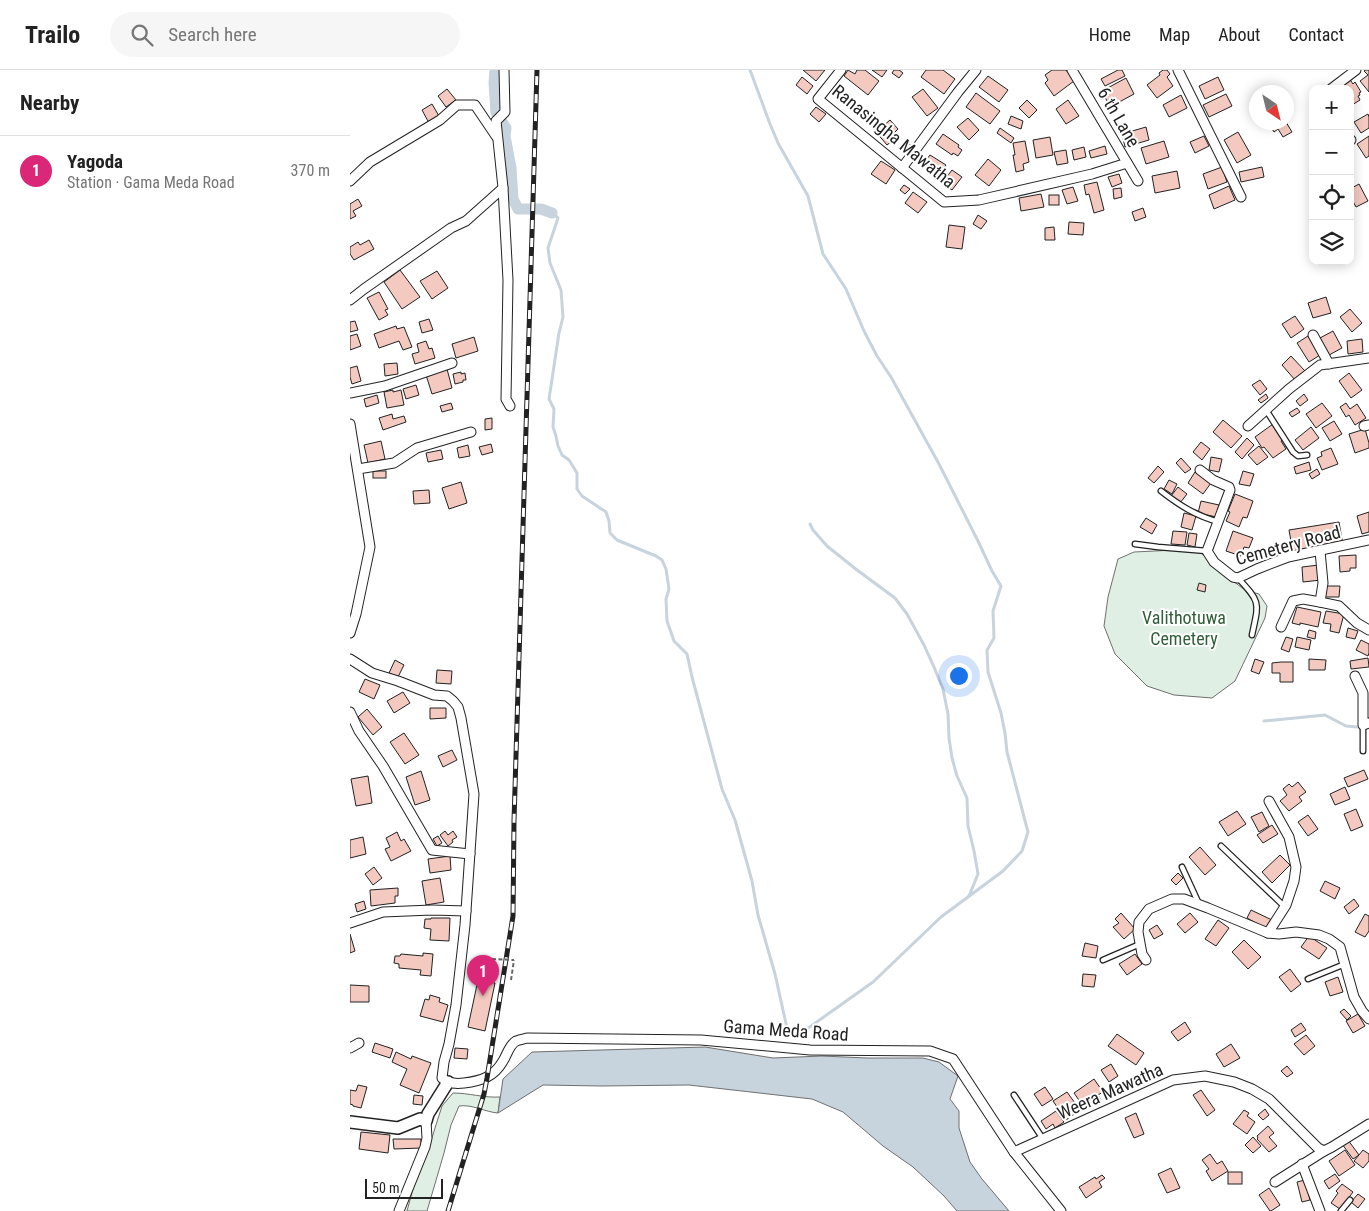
<!DOCTYPE html>
<html lang="en">
<head>
<meta charset="utf-8">
<style>
	:root { --surface:#fff; --page:#f6f6f6; --text:#222; --muted:#767676; --line:#e0e0e0; --accent:#db2777 }
	body { margin:0; font-family:"Roboto Condensed",sans-serif; background:var(--page); color:var(--text) }
	.controls { position:absolute; right:15px; top:15px; display:grid; overflow:hidden; border-radius:10px; box-shadow:0 2px 12px #0003 }
	.controls button { width:45px; height:45px; display:grid; place-items:center; padding:0; border:0; border-bottom:1px solid var(--line); background:var(--surface); color:var(--text); font:25px sans-serif }
	.compass { position:absolute; left:899px; top:15px; width:45px; height:45px; border-radius:50%; background:var(--surface); box-shadow:0 2px 12px #0003; rotate:145deg }
	.scale { position:absolute; left:15px; bottom:12px; width:78px; box-sizing:border-box; padding-left:5px; border:2px solid #222; border-top:0; font-size:14px; line-height:18px; white-space:nowrap; color:#222; -webkit-text-stroke:4px #fff; paint-order:stroke }
	.you { position:absolute; left:608px; top:605px; width:18px; height:18px; margin:-12px; border:4px solid #fff; border-radius:50%; background:#1a73e8; box-shadow:0 0 0 8px #1a73e833 }
	.badge { display:grid; place-items:center; width:32px; height:32px; border-radius:50%; background:var(--accent); color:#fff; font-size:16px; font-weight:700 }
	.pin { position:absolute; translate:-50% -41px; filter:drop-shadow(0 1px 2px #0008) }
	.pin::after { content:''; position:absolute; top:26px; width:18px; height:15px; background:inherit; clip-path:polygon(0 0,100% 0,50% 100%) }
	.list { margin:0; padding:0; list-style:none }
	h2 { display:flex; justify-content:space-between; align-items:center; height:65px; margin:0; padding:0 20px; font-size:21px }
	h2 small { font-size:16px; font-weight:400; color:var(--muted) }
	.list li { display:grid; grid-template-columns:32px 1fr auto; gap:15px; align-items:center; box-sizing:border-box; height:70px; padding:0 20px; border-top:1px solid var(--line) }
	.list b { display:block; font-size:19px; white-space:nowrap }
	.list p { margin:0; font-size:16px; white-space:nowrap; color:var(--muted) }
	.list em { font-size:16px; font-style:normal; color:var(--muted) }
	.icon { flex:none; width:28px; height:28px; fill:none; stroke:currentColor; stroke-width:2; stroke-linecap:round; stroke-linejoin:round }
	.map { position:relative; flex:none; width:1019px; height:1141px; overflow:hidden }
	header { display:flex; align-items:center; gap:30px; box-sizing:border-box; height:70px; padding:0 25px; background:var(--surface); border-bottom:1px solid var(--line) }
	header strong { font-size:24px }
	nav { display:flex; gap:28px; margin-inline-start:auto; font-size:18px }
	.search { width:350px; height:45px; background:var(--page); display:flex; align-items:center; gap:12px; box-sizing:border-box; padding:0 18px; border-radius:28px; color:var(--muted); font-size:19px }
	main { display:flex }
	aside { flex:1; background:var(--surface) }
	.map>svg:first-child { display:block }
	.green { fill:#e0efe3; stroke:#6f6f6f }
	.water { fill:#c7d3dd; stroke:#6f6f6f }
	.lines { fill:none; stroke-linecap:round; stroke-linejoin:round }
	.stream { stroke:#c7d3dd; stroke-width:3 }
	.canal { stroke:#c7d3dd; stroke-width:11 }
	.building { fill:#f3c9c0; stroke:#222 }
	.service-casing { stroke:#222; stroke-width:7 }
	.minor-casing { stroke:#222; stroke-width:11 }
	.tertiary-casing { stroke:#222; stroke-width:14 }
	.path { stroke:#646464; stroke-width:2; stroke-dasharray:4 2.5; stroke-linecap:butt }
	.service { stroke:#fff; stroke-width:4.5 }
	.minor { stroke:#fff; stroke-width:9 }
	.tertiary { stroke:#fff; stroke-width:11 }
	.rail-casing { stroke:#222; stroke-width:5 }
	.rail { stroke:#fff; stroke-width:3; stroke-dasharray:9; stroke-linecap:butt }
	.path-bridge { stroke:#646464; stroke-width:2; stroke-dasharray:4 2.5; stroke-linecap:butt }
	.labels { text-anchor:middle; dominant-baseline:central; stroke-width:4; stroke-linejoin:round; paint-order:stroke }
	.street-label { font-size:18px; fill:#222; stroke:#fff }
	.park-label { font-size:18px; fill:#2f5e38; stroke:#fff }
</style>
</head>
<body>
<header>
<strong>Trailo</strong>
<div class="search"><svg class="icon" aria-label="search" viewBox="0 0 24 24"><circle cx="10" cy="10" r="6"/><path d="M15 15l6 6"/></svg>Search here</div>
<nav><a>Home</a><a>Map</a><a>About</a><a>Contact</a></nav>
</header>
<main>
<aside>
<h2>Nearby<small></small></h2>
<ul class="list">
<li><span class="badge">1</span><div><b>Yagoda</b><p>Station · Gama Meda Road</p></div><em>370 m</em></li>
</ul>
</aside>
<div class="map">
<svg width="1019" height="1141" viewBox="0 0 1019 1141">
	<rect width="100%" height="100%" fill="#fff"/>
	<g class="green">
		<path d="M825 480 851 483 883 511 895 520 909 524 917 536 915 548 885 611 862 628 824 625 797 616 765 584 754 556 758 527 768 489 784 482Z"/>
		<path d="M103 1023C119 1023 134 1028 150 1027L148 1043C135 1042 122 1034 109 1036L101 1055 94 1083 77 1141H57L63 1119 80 1074 92 1036Z"/>
	</g>
	<path class="water" d="M355 977 423 988 472 986 517 988H573L589 992 608 1006 600 1029 609 1041V1058L620 1092 632 1109 659 1141H607L594 1126 563 1097 533 1076 493 1042 462 1029 339 1015 251 1016 193 1015 148 1043 153 1009 182 982Z"/>
	<g class="lines">
		<g class="stream">
			<path d="M202 143 208 148 198 178 200 193 211 220 213 247 209 263 199 329 204 339 203 357 206 366 208 376 212 385 219 390 227 403V419L232 426 256 442 259 451 260 463 267 470 306 486 312 490 316 499 319 519 316 529 317 551 324 571 337 584 342 607 372 719 385 750 402 811 408 845 425 904 437 958 447 966 523 912 591 847 653 801 672 781 678 762 657 682 655 663 651 643 638 602 637 580 644 568 643 541 651 516 642 501 628 471 589 394 541 307 527 286 514 261 496 219 473 184 458 126 428 73 420 54 400 0"/>
			<path d="M460 454 463 460 477 476 507 500 545 528 557 544 574 575 584 597 593 619 598 644 599 668 602 688 607 706 617 728 618 756 624 781 628 804 619 826"/>
			<path d="M914 651 975 645 996 656 1019 658"/>
		</g>
		<path class="canal" d="M145 0 144 13 146 43 156 58 155 66 161 98 163 129 168 139H191L202 143"/>
	</g>
	<g class="building">
		<path d="M453 0H475L466 11Z"/>
		<path d="M498 0 505 4 507 0H515L529 11 518 25 494 6Z"/>
		<path d="M522 0H537L532 7Z"/>
		<path d="M544 0H549L553 3 549 8 542 3Z"/>
		<path d="M576 0H593L605 9 594 24 571 7Z"/>
		<path d="M702 0H716L724 11 704 26 695 13 698 10 695 5Z"/>
		<path d="M768 0H772L775 6 755 16 751 9Z"/>
		<path d="M813 0H817L820 4 817 7 823 16 807 28 797 15 810 5 809 3Z"/>
		<path d="M1015 0H1019V22L1010 11 1018 5 1014 1Z"/>
		<path d="M638 6 658 20 649 32 629 17Z"/>
		<path d="M452 7 463 16 457 24 446 15Z"/>
		<path d="M868 7 874 20 855 29 849 16Z"/>
		<path d="M776 8 784 24 760 37 752 21Z"/>
		<path d="M999 8 1003 14 1005 12 1011 22 1009 23 1010 25 1008 26 1010 30 1002 35 1000 32V19H989L987 16Z"/>
		<path d="M97 19 106 30 96 37 88 26Z"/>
		<path d="M573 19 588 38 577 46 562 27Z"/>
		<path d="M626 23 650 41 640 54 616 37Z"/>
		<path d="M876 24 882 36 859 47 853 35Z"/>
		<path d="M831 25 837 38 819 47 813 35Z"/>
		<path d="M677 30 687 40 679 48 669 38Z"/>
		<path d="M718 30 729 46 716 54 706 39Z"/>
		<path d="M82 34 89 46 79 53 72 40Z"/>
		<path d="M466 37 476 44 469 52 460 44Z"/>
		<path d="M1018 44 1019 47V58L1011 63 1004 52Z"/>
		<path d="M661 46 673 51 671 59 658 54Z"/>
		<path d="M618 48 629 60 619 70 607 57Z"/>
		<path d="M540 50 548 59 543 64 546 68 537 75 526 62Z"/>
		<path d="M918 52H936L942 62 933 67 928 59 924 62Z"/>
		<path d="M796 57 799 70 775 77 772 64Z"/>
		<path d="M650 58 664 68 661 73 647 63Z"/>
		<path d="M888 62 901 85 887 93 874 70Z"/>
		<path d="M593 64 609 75 608 77 612 80 608 86 603 83 602 85 586 74Z"/>
		<path d="M854 66 859 76 845 83 840 72Z"/>
		<path d="M1019 66V86L1016 88 1007 74Z"/>
		<path d="M700 67 703 85 686 88 683 70Z"/>
		<path d="M675 71 679 92 673 94 674 100 666 102 663 85H665L663 73Z"/>
		<path d="M814 71 819 87 796 94 791 78Z"/>
		<path d="M556 72 562 76 558 81 553 77Z"/>
		<path d="M755 76 757 84 741 88 739 81Z"/>
		<path d="M734 77 736 87 724 90 722 80Z"/>
		<path d="M716 80 718 93 707 95 704 82Z"/>
		<path d="M580 85 596 95 588 105 573 94Z"/>
		<path d="M638 89 651 100 639 116 625 105Z"/>
		<path d="M531 91 545 100 536 114 521 104Z"/>
		<path d="M872 97 877 112 858 119 853 104Z"/>
		<path d="M912 97 914 107 891 112 889 102Z"/>
		<path d="M602 100 612 107 602 120 592 113Z"/>
		<path d="M827 101 830 118 805 123 802 106Z"/>
		<path d="M769 104 772 113 762 117 758 107Z"/>
		<path d="M747 112 754 140 744 143 739 124 736 125 734 115Z"/>
		<path d="M1009 114 1018 131 1006 137 1000 126V119Z"/>
		<path d="M554 115 560 119 555 124 550 120Z"/>
		<path d="M879 116 885 130 864 139 859 125Z"/>
		<path d="M723 117 728 131 717 134 712 120Z"/>
		<path d="M771 118 772 127 764 129 763 119Z"/>
		<path d="M563 122 577 132 568 143 555 133Z"/>
		<path d="M691 124 694 137 671 141 669 128Z"/>
		<rect x="699" y="125" width="10" height="10"/>
		<path d="M8 129 12 136 3 141 6 146 0 149V134Z"/>
		<path d="M793 138 796 147 785 151 782 142Z"/>
		<path d="M628 145 637 151 631 159 623 154Z"/>
		<path d="M719 152 734 153 733 165 718 164Z"/>
		<path d="M599 155 615 157 612 179 596 177Z"/>
		<path d="M704 157 705 170H695V158Z"/>
		<path d="M19 170 24 179 4 190 0 184V177L8 172 10 175Z"/>
		<path d="M50 200 70 227 52 239 34 212Z"/>
		<path d="M87 201 98 218 82 229 70 211Z"/>
		<path d="M29 222 38 239 35 240 38 245 29 250 17 228Z"/>
		<path d="M976 227 981 243 963 248 958 233Z"/>
		<path d="M1000 239 1012 253 1002 262 990 247Z"/>
		<path d="M945 246 954 259 941 268 932 254Z"/>
		<path d="M79 249 83 260 72 263 69 252Z"/>
		<path d="M5 251 8 260 0 262V252Z"/>
		<path d="M46 256 47 259 54 257 62 277 53 280 49 271 29 278 24 264Z"/>
		<path d="M983 261 992 278 979 285 970 268Z"/>
		<path d="M7 264 11 276 0 280V266Z"/>
		<path d="M958 266 970 285 959 292 947 273Z"/>
		<path d="M124 267 128 281 106 288 102 274Z"/>
		<path d="M1012 269 1013 282 998 284 997 271Z"/>
		<path d="M76 271 79 279 82 278 85 288 65 294 62 284 69 282 67 274Z"/>
		<path d="M941 286 955 301 945 310 932 295Z"/>
		<path d="M47 293 48 304 35 306 34 294Z"/>
		<path d="M7 296 11 311 2 314 0 307V298Z"/>
		<path d="M97 299 102 318 82 324 76 305Z"/>
		<path d="M111 302V304L115 303 116 310H113V312L105 314 103 304Z"/>
		<path d="M999 303 1012 320 1001 328 989 311Z"/>
		<path d="M910 310 917 319 910 325 902 315Z"/>
		<path d="M66 315 69 325 56 329 53 319Z"/>
		<path d="M43 320V322L51 320 54 335 37 338 34 322Z"/>
		<path d="M916 324 918 328 911 333 908 330Z"/>
		<path d="M954 324 958 330 950 336 946 331Z"/>
		<path d="M27 325 29 333 16 337 14 329Z"/>
		<path d="M101 333 103 339 92 342 90 336Z"/>
		<path d="M972 333 982 346 966 358 956 344Z"/>
		<path d="M996 333 1000 339 1007 334 1016 348 1005 355 999 345 996 347 990 337Z"/>
		<path d="M947 338 950 342 942 347 939 343Z"/>
		<path d="M42 344 43 349 54 346 56 352 33 360 29 348Z"/>
		<path d="M142 348V359L135 360V349Z"/>
		<path d="M873 350 892 366 881 378 863 362Z"/>
		<path d="M984 351 992 364 980 371 972 358Z"/>
		<path d="M923 354 933 369 931 371 936 379 923 388 914 377 912 378 905 367Z"/>
		<path d="M961 357 969 368 953 380 945 370Z"/>
		<path d="M1015 359 1019 373V378L1005 383 999 364Z"/>
		<path d="M897 368 904 375 892 389 885 382Z"/>
		<path d="M31 371 35 389 18 393 14 375Z"/>
		<path d="M851 372 860 379 852 390 843 382Z"/>
		<path d="M141 374 143 382 132 385 129 377Z"/>
		<path d="M118 375 120 386 109 388 107 378Z"/>
		<path d="M909 376 918 387 907 395 898 385Z"/>
		<path d="M981 378 988 394 972 400 967 388 972 386 971 382Z"/>
		<path d="M91 380 93 389 78 392 76 383Z"/>
		<path d="M861 387 872 389 869 402 859 400Z"/>
		<path d="M831 388 841 399 835 403 826 393Z"/>
		<path d="M959 392 961 400 946 404 944 397Z"/>
		<path d="M808 396 814 402 804 413 798 408Z"/>
		<path d="M967 399 970 404 962 409 959 404Z"/>
		<rect x="23" y="401" width="13" height="7"/>
		<path d="M893 401 904 404 900 416 889 414Z"/>
		<path d="M845 402 861 413 853 424 838 413Z"/>
		<path d="M819 410 827 414 822 424 814 419Z"/>
		<path d="M111 412 117 433 99 439 92 418Z"/>
		<path d="M828 417 837 424 830 433 821 426Z"/>
		<path d="M79 420 80 433 64 434 63 421Z"/>
		<path d="M885 424 903 431 897 448 893 447 889 457 876 451 880 442 878 441Z"/>
		<path d="M851 431 869 435 866 447 848 443Z"/>
		<path d="M1019 442V462L1012 464 1007 446Z"/>
		<path d="M834 443 846 446 842 460 831 457Z"/>
		<path d="M796 448 807 455 802 464 790 457Z"/>
		<path d="M989 452 993 475 943 483 939 460Z"/>
		<path d="M823 461 837 462 835 475 821 474Z"/>
		<path d="M883 461 903 468 899 478 894 477 891 486 876 481Z"/>
		<path d="M839 463 847 464 845 477 837 475Z"/>
		<path d="M1006 485V498H1000V501L990 502 989 486Z"/>
		<path d="M969 495 971 510 953 512 952 497Z"/>
		<path d="M849 513 856 515 855 522 847 520Z"/>
		<path d="M976 516H990L989 527H975Z"/>
		<path d="M947 537 971 542 968 557 950 553V555L942 553Z"/>
		<path d="M976 541 994 544 989 563 980 561 981 554 973 553Z"/>
		<path d="M998 558 1008 561 1005 569 996 567Z"/>
		<path d="M959 560 966 562 965 569 957 567Z"/>
		<path d="M936 567 943 569 939 582 931 579Z"/>
		<path d="M947 567 961 570 959 580 945 577Z"/>
		<path d="M1011 570 1019 574V583L1018 586 1006 580Z"/>
		<path d="M1018 588 1019 597 1001 599 1000 591Z"/>
		<path d="M905 589 914 592 909 604 901 601Z"/>
		<path d="M959 589 976 590 975 600H959Z"/>
		<path d="M45 590 54 595 48 607 39 603Z"/>
		<path d="M931 592H943V612H930V603H922V593Z"/>
		<path d="M87 600 102 601 101 614 86 613Z"/>
		<path d="M15 609 30 615 24 629 9 622Z"/>
		<path d="M53 622 60 633 44 643 37 631Z"/>
		<path d="M80 638H96V648L80 649Z"/>
		<path d="M17 639 32 657 23 665 8 647Z"/>
		<path d="M54 663 69 685 55 694 40 672Z"/>
		<path d="M102 680 107 690 93 697 88 686Z"/>
		<path d="M1014 700 1018 709 998 717 994 708Z"/>
		<path d="M71 701 80 730 65 735 56 707Z"/>
		<path d="M18 706 22 733 6 736 1 709Z"/>
		<path d="M948 712 956 722 949 727 952 731 939 741 930 731 937 725 933 719 939 714 942 717Z"/>
		<path d="M995 717 1000 729 985 735 980 724Z"/>
		<path d="M1006 739 1013 756 1001 761 994 744Z"/>
		<path d="M887 741 896 754 878 766 869 752Z"/>
		<path d="M912 742 919 756 909 762 901 747Z"/>
		<path d="M958 745 968 759 958 766 948 752Z"/>
		<path d="M922 755 928 764 913 773 907 765Z"/>
		<path d="M95 761 98 765 103 761 107 767 102 770 103 772 98 776 90 765Z"/>
		<path d="M47 762 51 771 54 769 61 781 41 791 35 779 40 777 36 768Z"/>
		<path d="M88 766 92 773 87 776 83 769Z"/>
		<path d="M13 767 16 784 0 788V770Z"/>
		<path d="M850 777 866 795 855 805 839 787Z"/>
		<path d="M930 785 940 795 922 813 912 802Z"/>
		<path d="M100 786 101 800 80 803 78 789Z"/>
		<path d="M24 797 32 808 23 815 15 804Z"/>
		<path d="M828 803 833 808 826 815 821 810Z"/>
		<path d="M90 808 94 832 76 835 72 811Z"/>
		<path d="M975 811 990 818 985 829 970 821Z"/>
		<path d="M48 818V826H45V833L21 836 20 820Z"/>
		<path d="M1004 829 1009 836 999 844 994 837Z"/>
		<path d="M14 831 16 839 7 842 5 834Z"/>
		<path d="M901 840 922 850 917 859 897 848Z"/>
		<path d="M771 843 785 859 774 869 763 857 769 853 765 849Z"/>
		<path d="M840 843 848 852 835 863 827 854Z"/>
		<path d="M1015 844 1019 846V861L1015 867 1005 862Z"/>
		<path d="M81 848H100L99 871 80 870 81 859 74 858 75 849H81Z"/>
		<path d="M868 850 879 858 866 876 855 869Z"/>
		<path d="M807 855 813 864 804 869 799 860Z"/>
		<path d="M0 864 5 881 0 883Z"/>
		<path d="M959 866 977 878 969 889 951 877Z"/>
		<path d="M894 870 911 887 898 899 882 882Z"/>
		<path d="M735 873 748 876 746 888 732 886Z"/>
		<path d="M73 883 83 884 81 906 70 905 71 900 49 898V894L44 893 45 886H50L51 884 73 886Z"/>
		<path d="M785 884 792 894 777 905 769 894Z"/>
		<path d="M940 899 951 914 941 922 929 907Z"/>
		<path d="M733 904 746 905 744 917 732 916Z"/>
		<path d="M988 907 993 922 980 926 975 912Z"/>
		<path d="M128 910 145 913 135 961 118 957Z"/>
		<path d="M0 915 19 916V932H0Z"/>
		<path d="M80 925 90 928 89 932 98 935 93 952 70 946 75 929 79 930Z"/>
		<path d="M994 939 1001 946 997 950 990 942Z"/>
		<path d="M1008 944 1015 956 1003 963 996 951Z"/>
		<path d="M835 952 841 962 828 971 821 962Z"/>
		<path d="M951 953 956 960 945 967 941 960Z"/>
		<path d="M767 964 794 983 786 995 758 976Z"/>
		<path d="M956 965 965 976 954 985 944 974Z"/>
		<path d="M25 973 43 979 40 988 22 982Z"/>
		<path d="M881 974 890 988 874 997 866 984Z"/>
		<path d="M105 978 118 979 117 989 104 988Z"/>
		<path d="M46 982 61 989 62 986 81 993 69 1023 50 1015 57 999 42 992Z"/>
		<path d="M761 994 768 1006 759 1012 751 1000Z"/>
		<path d="M937 996 943 1003 937 1007 931 1001Z"/>
		<path d="M744 1009 753 1022 748 1025 751 1030 744 1035 740 1030 733 1036 724 1023Z"/>
		<path d="M8 1015 17 1017 11 1038 3 1036V1035L0 1034V1020L6 1021Z"/>
		<path d="M695 1017 703 1029 692 1036 684 1024Z"/>
		<path d="M851 1020 865 1040 857 1046 843 1025Z"/>
		<path d="M717 1022 730 1040 716 1050 703 1031Z"/>
		<path d="M64 1025 73 1026 72 1035 63 1034Z"/>
		<path d="M915 1039 919 1045 913 1050 908 1045Z"/>
		<path d="M894 1040 899 1043 897 1046 905 1052 897 1064 883 1054Z"/>
		<path d="M706 1041 714 1052 705 1058 703 1054 696 1059 691 1051Z"/>
		<path d="M786 1043 794 1064 784 1068 775 1048Z"/>
		<path d="M918 1056 924 1063 919 1067 927 1076 919 1082 907 1069 908 1068 907 1066Z"/>
		<path d="M11 1062 40 1065 38 1083 9 1079Z"/>
		<path d="M903 1067 911 1076 903 1083 895 1075Z"/>
		<path d="M43 1069H71V1078L44 1079Z"/>
		<path d="M998 1070 1009 1085 1003 1089 992 1074Z"/>
		<path d="M995 1080 1005 1095 989 1106 979 1091Z"/>
		<path d="M1013 1080 1019 1084V1091L1013 1098 1004 1091Z"/>
		<path d="M860 1084 867 1094 872 1091 878 1101 862 1111 856 1101 859 1099 852 1090Z"/>
		<path d="M821 1098 830 1118 817 1123 808 1104Z"/>
		<rect x="878" y="1102" width="14" height="12"/>
		<path d="M985 1104 990 1111 979 1119 974 1111Z"/>
		<path d="M752 1105 755 1108 749 1112 752 1117 736 1128 729 1117 745 1107 746 1109Z"/>
		<path d="M955 1110 960 1130 952 1132 947 1112Z"/>
		<path d="M992 1114 1003 1122 990 1139 981 1133 988 1123 986 1121Z"/>
		<path d="M919 1118 930 1135 921 1141H920L909 1125Z"/>
		<path d="M1008 1124 1015 1129 1008 1138 1001 1132Z"/>
	</g>
	<g class="lines">
		<g class="service-casing">
			<g id="service">
				<path d="M916 340 943 382 948 386 957 385"/>
				<path d="M811 421C829 435 846 446 869 452"/>
				<path d="M785 474 808 477 857 481"/>
				<path d="M888 508C911 533 909 532 902 565"/>
				<path d="M1013 655V681"/>
				<path d="M871 776 935 837"/>
				<path d="M832 797 849 834"/>
				<path d="M753 890 790 874"/>
				<path d="M958 909 995 894"/>
				<path d="M664 1025 693 1069"/>
				<path d="M991 1141 1000 1130"/>
			</g>
		</g>
		<g class="minor-casing">
			<g id="minor">
				<path d="M154 0 155 42 146 51 153 118 158 210 156 329 160 336"/>
				<path d="M491 0 468 29 594 132 629 130 742 104 777 93"/>
				<path d="M722 0 788 111"/>
				<path d="M828 0 891 127"/>
				<path d="M981 19 1006 0"/>
				<path d="M1000 69 1001 70"/>
				<path d="M552 98 608 22 626 0"/>
				<path d="M0 111 20 92 90 50 107 35H125L146 66"/>
				<path d="M0 230 14 219 101 158 116 151 153 118"/>
				<path d="M963 265 979 294"/>
				<path d="M0 323 35 316 102 293"/>
				<path d="M0 354 20 477 6 544 0 563"/>
				<path d="M898 356 939 319 970 295 1019 288"/>
				<path d="M1014 356 1019 355"/>
				<path d="M8 399 44 393 67 378 121 362"/>
				<path d="M850 400 863 410 879 417 880 420 877 428 857 481 864 492 883 507 888 508 907 499 938 487 1019 470"/>
				<path d="M970 481 973 513 970 532 989 536 1007 553 1019 560"/>
				<path d="M931 557 943 531 953 529 970 532"/>
				<path d="M0 589 22 603 48 611 84 625 97 626 103 631 108 637 111 648 124 724 115 855 106 935 99 974 94 992 92 1008C98 1014 106 1014 114 1013 131 1011 144 1007 153 991 157 985 159 975 166 971 168 970 174 969 177 968L351 970 460 980 580 981 603 989 664 1082 711 1141"/>
				<path d="M1005 606 1013 623V655L1019 653"/>
				<path d="M0 642 9 661 33 696 82 780 120 784"/>
				<path d="M0 853 33 842 82 840 116 841"/>
				<path d="M918 863 936 835 944 811 946 797 939 767 919 731"/>
				<path d="M796 890 792 884 788 862 789 852 799 839 822 829H834L858 838 918 863 929 864 946 862 969 865 979 869 990 877 1004 927 1012 941 1019 949"/>
				<path d="M0 978 9 973"/>
				<path d="M664 1082 823 1010 855 1006 884 1012 902 1019 919 1029 968 1078 974 1081 982 1077 1019 1054"/>
				<path d="M952 1094 970 1141"/>
				<path d="M925 1112 974 1081"/>
				<path d="M49 1141 75 1077 77 1068 76 1051"/>
			</g>
		</g>
		<g class="tertiary-casing">
			<path id="tertiary" d="M0 1052 48 1058 70 1049 76 1051 78 1044 98 1012"/>
		</g>
		<g class="path">
			<path d="M139 903 142 889"/>
			<path d="M161 910 164 890"/>
		</g>
		<use href="#service" class="service"/>
		<use href="#minor" class="minor"/>
		<use href="#tertiary" class="tertiary"/>
		<g class="rail-casing">
			<path id="rail" d="M98 1141 134 1024 137 1008 163 846 164 751 187 0"/>
		</g>
		<use href="#rail" class="rail"/>
		<path class="path-bridge" d="M142 889 164 890"/>
	</g>
	<g class="labels">
		<g class="street-label">
			<text transform="translate(769 47) rotate(60)">6 th Lane</text>
			<text transform="translate(544 66) rotate(39)">Ranasingha Mawatha</text>
			<text transform="translate(938 475) rotate(-15)">Cemetery Road</text>
			<text transform="translate(436 960) rotate(4)">Gama Meda Road</text>
			<text transform="translate(760 1021) rotate(-24)">Weera Mawatha</text>
		</g>
		<g class="park-label">
			<text x="834" y="547">Valithotuwa<tspan x="834" dy="21">Cemetery</tspan></text>
		</g>
	</g>
</svg>
<div class="controls">
<button>+</button>
<button>−</button>
<button><svg class="icon" aria-label="locate" viewBox="0 0 24 24"><circle cx="12" cy="12" r="6"/><path d="M12 2v4M12 18v4M2 12h4M18 12h4"/></svg></button>
<button><svg class="icon" aria-label="layers" viewBox="0 0 24 24"><path d="M12 4l9 5-9 5-9-5zM3 14l9 5 9-5"/></svg></button>
</div>
<svg class="compass" viewBox="-18 -18 36 36"><path d="M0-13l5 13h-10z" fill="#e53935"/><path d="M0 13l5-13h-10z" fill="#767676"/></svg>
<div class="scale">50 m</div>
<div class="you"></div>
<div class="pin badge" style="left:133px;top:926px">1</div>
</div>
</main>
</body>
</html>
